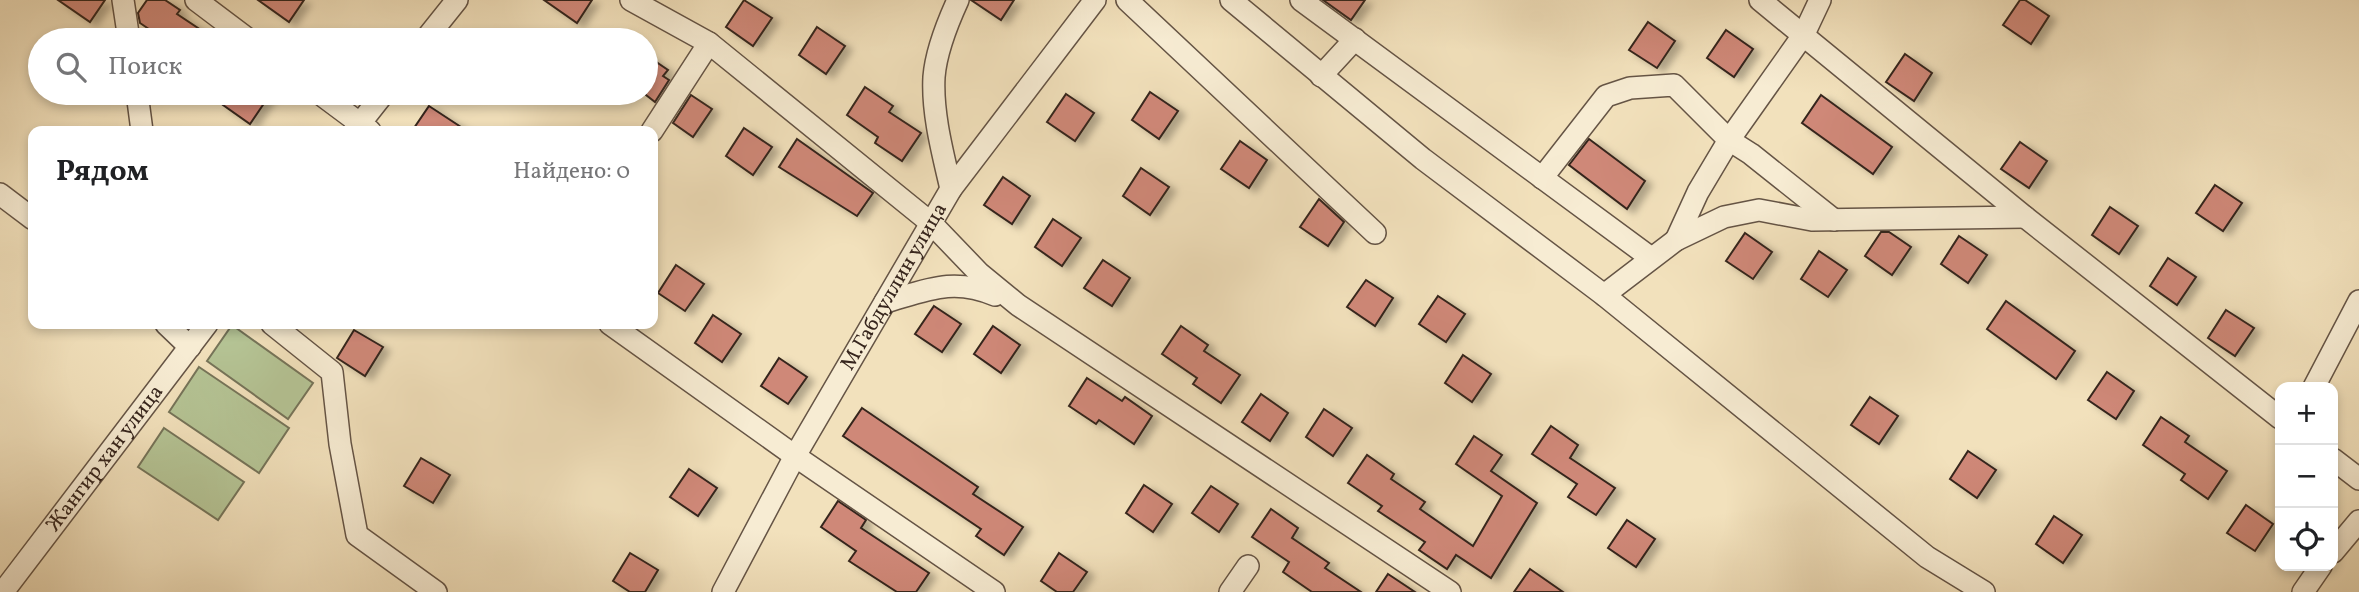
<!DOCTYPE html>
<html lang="ru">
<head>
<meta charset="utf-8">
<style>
	:root { --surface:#fff; --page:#f2f2f2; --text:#202124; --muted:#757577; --line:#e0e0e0 }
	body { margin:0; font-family:Vollkorn,serif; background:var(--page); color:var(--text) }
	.controls { position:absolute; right:21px; bottom:21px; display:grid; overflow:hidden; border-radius:14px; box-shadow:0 4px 10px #0003 }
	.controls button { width:63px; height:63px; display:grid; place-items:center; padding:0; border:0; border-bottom:2px solid var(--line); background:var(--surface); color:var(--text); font:35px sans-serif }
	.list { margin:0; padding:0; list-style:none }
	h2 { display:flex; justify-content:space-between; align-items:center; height:91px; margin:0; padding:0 28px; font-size:30px }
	h2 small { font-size:23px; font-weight:400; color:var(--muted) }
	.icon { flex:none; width:38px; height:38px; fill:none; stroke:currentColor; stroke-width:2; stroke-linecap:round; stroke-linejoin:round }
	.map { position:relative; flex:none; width:2359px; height:592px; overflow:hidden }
	.search { position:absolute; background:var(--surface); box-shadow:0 4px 10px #0003; left:28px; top:28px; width:630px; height:77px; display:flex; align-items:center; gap:18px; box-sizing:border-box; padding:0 24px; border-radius:38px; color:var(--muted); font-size:26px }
	.panel { position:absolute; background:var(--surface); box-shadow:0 4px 10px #0003; left:28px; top:126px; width:630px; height:203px; border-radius:14px }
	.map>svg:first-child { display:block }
	.green { fill:#b5c495; stroke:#767459; stroke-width:2 }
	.building { fill:#cf8878; stroke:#36251d; stroke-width:2; filter:url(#shadow) }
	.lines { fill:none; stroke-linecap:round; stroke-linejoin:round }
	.minor-casing { stroke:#655445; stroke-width:24 }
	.minor { stroke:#f7ecd3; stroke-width:21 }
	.labels { text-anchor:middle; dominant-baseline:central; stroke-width:5; stroke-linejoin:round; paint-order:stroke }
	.street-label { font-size:21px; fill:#36251d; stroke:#f7ecd3 }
</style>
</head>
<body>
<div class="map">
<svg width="2359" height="592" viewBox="0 0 2359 592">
	<defs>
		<filter id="shadow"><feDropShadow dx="7" dy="4" stdDeviation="3.5" flood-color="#0004"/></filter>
	</defs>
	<rect width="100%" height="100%" fill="#f2e1bc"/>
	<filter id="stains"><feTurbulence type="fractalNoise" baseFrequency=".00286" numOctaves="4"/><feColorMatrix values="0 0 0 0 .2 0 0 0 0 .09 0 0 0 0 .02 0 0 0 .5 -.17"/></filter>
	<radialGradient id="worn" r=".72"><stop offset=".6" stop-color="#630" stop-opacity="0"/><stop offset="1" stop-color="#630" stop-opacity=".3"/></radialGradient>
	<g class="green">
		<path d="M232 325 313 383 288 419 207 361Z"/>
		<path d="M199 367 289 428 259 473 169 412Z"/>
		<path d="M164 428 244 482 218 520 138 467Z"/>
	</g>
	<g class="building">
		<path d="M58 0H105L90 22Z"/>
		<path d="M147 0H165L180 10 177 14 216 40H165L140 23 138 13Z"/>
		<path d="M258 0H304L289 22Z"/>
		<path d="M544 0H592L577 23Z"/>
		<path d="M744 0 772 18 753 46 726 27Z"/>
		<path d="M971 0H1014L1001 20Z"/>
		<path d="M1323 0H1365L1351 20Z"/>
		<path d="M2020 0H2025L2049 16 2031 44 2003 25Z"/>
		<path d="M1648 22 1675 41 1657 68 1629 50Z"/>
		<path d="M817 27 845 46 826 74 799 55Z"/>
		<path d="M1726 30 1753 49 1734 77 1707 58Z"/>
		<path d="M1905 54 1932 73 1914 101 1886 82Z"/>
		<path d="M646 55 668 70 663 76 669 80 655 102 646 95Z"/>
		<path d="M865 87 893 106 889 112 921 133 902 161 875 143 878 137 847 115Z"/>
		<path d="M1150 92 1178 111 1159 139 1132 120Z"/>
		<path d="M231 93H271L250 124 223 105Z"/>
		<path d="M1066 94 1094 113 1075 141 1047 122Z"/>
		<path d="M691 95 712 109 693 137 673 123Z"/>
		<path d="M1821 95 1892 147 1873 174 1802 123Z"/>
		<path d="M429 106 467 131H412Z"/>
		<path d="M744 128 772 147 753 175 726 156Z"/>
		<path d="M797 139 873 193 857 216 779 167Z"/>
		<path d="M1589 139 1645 181 1627 209 1569 165Z"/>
		<path d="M1240 141 1267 160 1249 188 1221 169Z"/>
		<path d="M2020 142 2047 161 2029 188 2001 169Z"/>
		<path d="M1141 168 1169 187 1150 215 1123 196Z"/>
		<path d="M1003 177 1030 196 1012 224 984 205Z"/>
		<path d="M2215 185 2242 203 2223 231 2196 213Z"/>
		<path d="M1319 199 1344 222 1328 246 1300 227Z"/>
		<path d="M2110 207 2138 226 2119 254 2092 235Z"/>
		<path d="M1053 219 1081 238 1062 266 1035 247Z"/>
		<path d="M1881 232H1889L1911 247 1892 275 1865 256Z"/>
		<path d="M1745 233 1772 252 1753 279 1726 261Z"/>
		<path d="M1959 236 1987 255 1968 283 1941 264Z"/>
		<path d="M1819 251 1847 270 1828 297 1801 279Z"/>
		<path d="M2168 258 2196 277 2177 305 2150 286Z"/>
		<path d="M1103 260 1130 278 1112 306 1084 288Z"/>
		<path d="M676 265 704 284 685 311 658 293Z"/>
		<path d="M1366 280 1393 298 1375 326 1347 307Z"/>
		<path d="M1438 296 1465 314 1446 342 1419 324Z"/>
		<path d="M2006 301 2075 351 2056 379 1987 329Z"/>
		<path d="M934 306 961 324 942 352 915 334Z"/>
		<path d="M2226 310 2254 328 2235 356 2208 338Z"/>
		<path d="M713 315 741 334 722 362 695 343Z"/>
		<path d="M993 326 1020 345 1001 373 974 354Z"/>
		<path d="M1181 326 1208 345 1204 351 1240 375 1221 403 1193 384 1197 378 1162 354Z"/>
		<path d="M354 330 383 347 365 376 337 358Z"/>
		<path d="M1463 355 1491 374 1472 402 1445 383Z"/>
		<path d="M779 358 807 377 788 404 761 386Z"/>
		<path d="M2107 372 2134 391 2116 419 2088 400Z"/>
		<path d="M1087 378 1122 401 1125 397 1152 416 1134 444 1099 420 1096 424 1069 406Z"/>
		<path d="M1261 394 1288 413 1270 441 1242 422Z"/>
		<path d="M1870 397 1898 416 1879 444 1851 425Z"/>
		<path d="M862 408 978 487 973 494 1023 527 1004 555 976 536 981 529 843 436Z"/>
		<path d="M1324 409 1352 428 1333 456 1306 437Z"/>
		<path d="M2161 417 2189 436 2185 442 2227 471 2208 499 2181 480 2185 474 2143 445Z"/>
		<path d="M1551 426 1578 445 1570 458 1615 488 1596 515 1568 497 1577 484 1532 454Z"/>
		<path d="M1474 436 1502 455 1491 471 1537 503 1491 578 1456 555 1447 569 1419 550 1425 542 1378 511 1382 506 1348 483 1367 455 1394 474 1391 479 1425 502 1420 509 1473 546 1502 496 1456 464Z"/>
		<path d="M1968 451 1996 470 1977 498 1950 479Z"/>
		<path d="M421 458 450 475 433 503 404 486Z"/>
		<path d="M689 469 717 488 698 516 670 497Z"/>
		<path d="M1144 485 1172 504 1153 532 1126 513Z"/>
		<path d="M1211 486 1238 504 1219 532 1192 513Z"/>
		<path d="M838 501 866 520 861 528 929 573 916 592H897L849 561 856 551 821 527Z"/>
		<path d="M2246 505 2273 524 2255 551 2227 533Z"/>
		<path d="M1271 509 1298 528 1292 538 1329 563 1325 568 1361 592H1312L1283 572 1289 562 1252 537Z"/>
		<path d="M2054 516 2082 535 2063 563 2036 544Z"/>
		<path d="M1627 520 1655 539 1636 567 1608 548Z"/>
		<path d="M630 553 658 570 645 592H630L613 581Z"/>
		<path d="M1059 553 1087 572 1073 592H1057L1041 581Z"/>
		<path d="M1530 569 1563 592H1514Z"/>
		<path d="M1388 574 1415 592H1376Z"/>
	</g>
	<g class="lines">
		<g class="minor-casing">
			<g id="minor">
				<path d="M123 0 129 40"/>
				<path d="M196 0 249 40"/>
				<path d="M631 0 709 43 931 223 979 273 1018 305 1450 592"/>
				<path d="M1127 0 1375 233"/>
				<path d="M1231 0 1423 159 1604 295 1927 557 1984 592"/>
				<path d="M1301 0 1651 258"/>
				<path d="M1760 0 2025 217 2280 418"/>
				<path d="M425 40 457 0"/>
				<path d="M1321 76 1355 39"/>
				<path d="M137 93 142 131"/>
				<path d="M319 93 370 131"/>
				<path d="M354 131 384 93"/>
				<path d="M652 131 709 43"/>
				<path d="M1542 178 1606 96 1630 88 1674 85 1729 140 1751 154 1834 220"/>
				<path d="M951 189C943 154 932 114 934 77 936 51 947 24 958 0"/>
				<path d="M0 194 33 219"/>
				<path d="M1676 240 1698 192 1729 140 1804 34 1820 0"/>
				<path d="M1604 295 1676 240 1724 217 1759 210 1812 220 2025 217"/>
				<path d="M885 302C927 290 953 277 995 295"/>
				<path d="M166 324 190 347"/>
				<path d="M272 324 332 372 340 444 357 535 436 592"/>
				<path d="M610 324 795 456 994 592"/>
				<path d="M2314 387 2359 301"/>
				<path d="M2333 459 2359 479"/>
				<path d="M2333 552 2359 521"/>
				<path id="s1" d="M3 592 207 324"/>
				<path id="s2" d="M723 592 795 456 951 189 1095 0"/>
				<path d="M1230 592 1248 566"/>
				<path d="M2303 592 2321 566"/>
			</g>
		</g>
		<use href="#minor" class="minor"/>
	</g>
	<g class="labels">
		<g class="street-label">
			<text stroke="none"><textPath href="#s2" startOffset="350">М.Габдуллин улица</textPath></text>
			<text stroke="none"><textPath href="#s1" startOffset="168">Жангир хан улица</textPath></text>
		</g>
	</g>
	<rect width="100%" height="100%" filter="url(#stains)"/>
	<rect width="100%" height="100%" fill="url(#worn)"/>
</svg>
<div class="controls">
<button>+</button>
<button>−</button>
<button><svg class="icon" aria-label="locate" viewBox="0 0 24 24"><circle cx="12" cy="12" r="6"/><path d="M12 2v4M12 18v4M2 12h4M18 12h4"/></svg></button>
</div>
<div class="search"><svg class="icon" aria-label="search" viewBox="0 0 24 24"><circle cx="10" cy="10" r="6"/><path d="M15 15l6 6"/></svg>Поиск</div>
<section class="panel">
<h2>Рядом<small>Найдено: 0</small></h2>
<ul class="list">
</ul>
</section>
</div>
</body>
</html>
